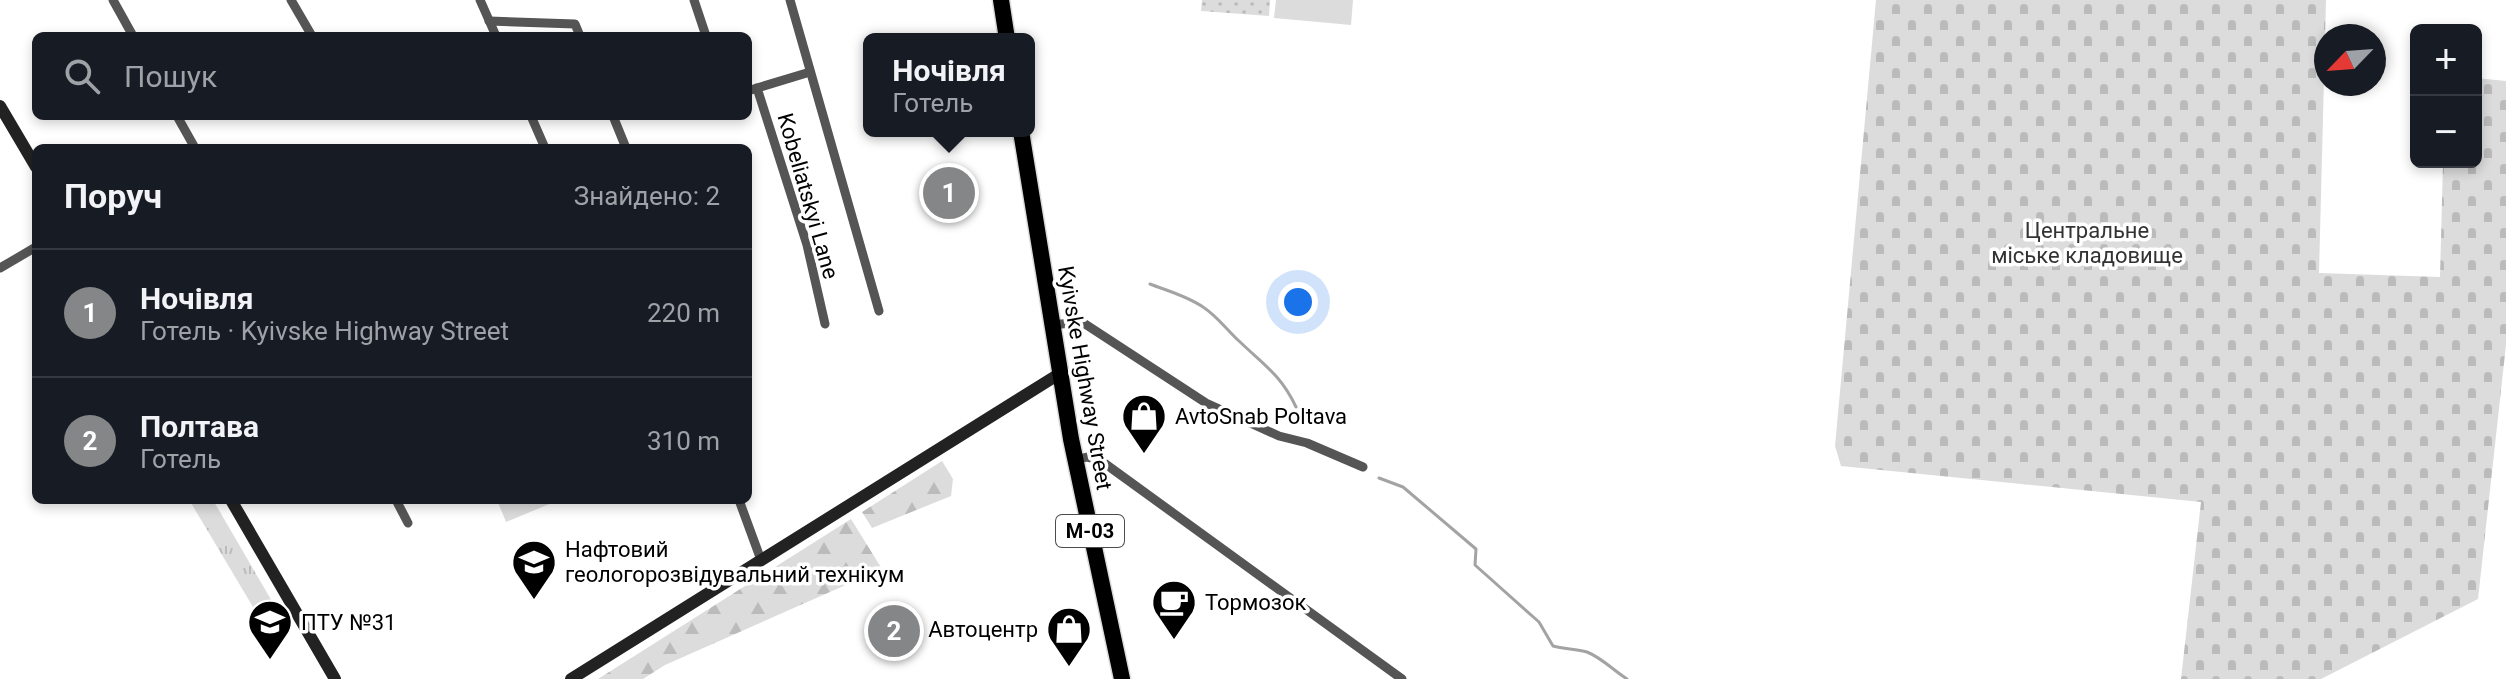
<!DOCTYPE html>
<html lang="uk">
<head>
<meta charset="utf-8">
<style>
	:root { --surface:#171b24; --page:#20242c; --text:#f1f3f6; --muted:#9ea1a6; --line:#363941; --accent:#858687 }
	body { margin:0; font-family:Roboto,sans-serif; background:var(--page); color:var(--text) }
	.controls { position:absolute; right:24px; top:24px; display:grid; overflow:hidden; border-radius:12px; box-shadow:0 4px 12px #0003 }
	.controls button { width:72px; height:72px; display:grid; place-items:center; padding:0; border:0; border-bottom:2px solid var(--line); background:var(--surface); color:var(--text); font:40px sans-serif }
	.compass { position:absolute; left:2314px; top:24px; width:72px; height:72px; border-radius:50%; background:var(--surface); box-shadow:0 4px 12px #0003; rotate:245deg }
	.you { position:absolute; left:1298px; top:302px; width:28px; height:28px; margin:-20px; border:6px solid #fff; border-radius:50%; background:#1a73e8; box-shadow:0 0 0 12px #1a73e833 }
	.badge { display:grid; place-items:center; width:52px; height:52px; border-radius:50%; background:var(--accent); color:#fff; font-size:26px; font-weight:700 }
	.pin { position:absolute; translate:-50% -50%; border:4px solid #fff; box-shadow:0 2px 8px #0006 }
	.popup { position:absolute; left:863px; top:33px; width:172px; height:104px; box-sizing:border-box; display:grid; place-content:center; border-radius:12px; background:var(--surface); filter:drop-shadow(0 2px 6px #0005); font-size:26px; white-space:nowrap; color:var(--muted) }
	.popup b { font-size:30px; color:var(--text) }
	.popup::after { content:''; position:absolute; left:50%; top:100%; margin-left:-16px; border:16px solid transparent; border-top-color:var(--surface) }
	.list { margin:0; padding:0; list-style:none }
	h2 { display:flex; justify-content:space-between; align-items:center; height:104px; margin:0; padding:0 32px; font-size:34px }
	h2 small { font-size:26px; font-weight:400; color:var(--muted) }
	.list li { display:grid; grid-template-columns:52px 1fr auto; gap:24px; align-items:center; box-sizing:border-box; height:128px; padding:0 32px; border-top:2px solid var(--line) }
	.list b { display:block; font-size:30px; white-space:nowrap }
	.list p { margin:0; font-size:26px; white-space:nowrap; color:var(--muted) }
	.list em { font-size:26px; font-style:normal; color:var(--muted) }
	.icon { flex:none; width:44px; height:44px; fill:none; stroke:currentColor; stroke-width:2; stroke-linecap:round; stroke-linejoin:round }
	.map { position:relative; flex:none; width:2506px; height:679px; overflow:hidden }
	.search { position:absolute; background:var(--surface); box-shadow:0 4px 12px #0003; left:32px; top:32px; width:720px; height:88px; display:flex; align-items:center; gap:20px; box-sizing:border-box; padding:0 28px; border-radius:12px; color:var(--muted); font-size:30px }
	.panel { position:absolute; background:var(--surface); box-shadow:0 4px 12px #0003; left:32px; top:144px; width:720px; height:360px; border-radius:12px }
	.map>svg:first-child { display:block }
	.grass { fill:url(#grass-tufts) }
	.forest { fill:url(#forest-firs) }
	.cemetery { fill:url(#cemetery-stones) }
	.park { fill:url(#park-dots) }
	.garden { fill:#dcdcdc }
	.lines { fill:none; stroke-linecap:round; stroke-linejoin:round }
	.stream { stroke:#a3a3a3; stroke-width:3 }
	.highway-casing { stroke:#dbdbdb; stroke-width:19 }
	.street { stroke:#555; stroke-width:9 }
	.secondary { stroke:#222; stroke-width:12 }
	.highway { stroke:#000; stroke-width:16 }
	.labels { text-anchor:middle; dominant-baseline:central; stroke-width:7; stroke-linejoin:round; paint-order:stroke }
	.shield { fill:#fff; stroke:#4c4c4c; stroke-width:2 }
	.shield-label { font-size:20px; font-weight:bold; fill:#000 }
	.street-label { font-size:22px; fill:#000; stroke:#fff }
	.park-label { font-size:22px; fill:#333; stroke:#fff }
	.poi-label { font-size:22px; fill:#000; stroke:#fff; text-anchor:start }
</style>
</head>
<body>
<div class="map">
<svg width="2506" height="679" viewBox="0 0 2506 679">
	<defs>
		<pattern id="grass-tufts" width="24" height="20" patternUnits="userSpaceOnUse" patternTransform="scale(2)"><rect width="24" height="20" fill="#dcdcdc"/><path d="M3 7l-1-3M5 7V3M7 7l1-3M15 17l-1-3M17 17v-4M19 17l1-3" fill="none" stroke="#bbb"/></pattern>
		<pattern id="forest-firs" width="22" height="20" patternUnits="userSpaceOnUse" patternTransform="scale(2)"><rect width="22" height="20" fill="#dcdcdc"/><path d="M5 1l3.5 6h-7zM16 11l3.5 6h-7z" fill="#bbb"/></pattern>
		<pattern id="cemetery-stones" width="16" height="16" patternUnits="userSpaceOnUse" patternTransform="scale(2)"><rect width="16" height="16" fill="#dcdcdc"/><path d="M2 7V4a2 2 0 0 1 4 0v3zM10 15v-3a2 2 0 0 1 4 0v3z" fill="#bbb"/></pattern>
		<pattern id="park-dots" width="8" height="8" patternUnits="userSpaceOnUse" patternTransform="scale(2)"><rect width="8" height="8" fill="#dcdcdc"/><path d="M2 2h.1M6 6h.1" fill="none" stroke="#bbb" stroke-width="1.8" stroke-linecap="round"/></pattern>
	</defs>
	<rect width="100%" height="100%" fill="#fff"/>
	<path class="grass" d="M197 500H213L273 603 256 612 191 503Z"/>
	<g class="forest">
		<path d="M942 461 953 479 951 496 872 528 862 512Z"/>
		<path d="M851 519 882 569 665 665 643 679H598Z"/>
	</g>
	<path class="cemetery" d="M1876 0H2326L2319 273 2440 277 2443 162H2476V78L2506 81V345L2478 599 2321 679H2181L2201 502 1841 466 1835 446Z"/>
	<path class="park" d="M1202 0H1270L1269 16 1201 11Z"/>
	<g class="garden">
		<path d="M1276 0H1353L1351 25 1274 18Z"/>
		<path d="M497 500H559L506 522Z"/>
	</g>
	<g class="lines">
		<g class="stream">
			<path d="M1150 284C1168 291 1187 296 1203 307 1217 316 1227 330 1239 341 1264 365 1281 375 1296 407"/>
			<path d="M1379 478 1403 487 1476 549 1475 565 1539 622 1553 646C1564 649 1576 649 1587 652 1602 658 1613 670 1627 679"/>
		</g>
		<g class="highway-casing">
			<g id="highway">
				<path d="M1001 0 1007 39"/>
				<path d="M1021 131 1071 439 1122 679"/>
			</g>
		</g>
		<g class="street">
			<path d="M113 0 133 36"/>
			<path d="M291 0 312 36"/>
			<path d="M480 0 496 36"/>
			<path d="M694 0 706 36"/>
			<path d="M790 0 879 311"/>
			<path d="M489 21 575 24 580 36"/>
			<path d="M757 88 810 72"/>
			<path d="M748 91 757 88 807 245 825 324"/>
			<path d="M177 116 195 148"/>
			<path d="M531 116 545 148"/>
			<path d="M613 116 626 148"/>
			<path d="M0 268 36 247"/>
			<path d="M1051 325 1082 322 1206 403 1279 436 1307 443 1363 467"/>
			<path d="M1075 460 1087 457 1100 460 1402 679"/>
			<path d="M396 500 408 523"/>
			<path d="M739 500 761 560"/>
		</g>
		<g class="secondary">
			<path d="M0 106 36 167"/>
			<path d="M231 500 335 679"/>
			<path d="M571 679 1059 374"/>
		</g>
		<use href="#highway" class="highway"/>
	</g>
	<defs>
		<g id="shop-pin" transform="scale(2.3)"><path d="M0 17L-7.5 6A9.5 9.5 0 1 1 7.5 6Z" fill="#000" stroke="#fff"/><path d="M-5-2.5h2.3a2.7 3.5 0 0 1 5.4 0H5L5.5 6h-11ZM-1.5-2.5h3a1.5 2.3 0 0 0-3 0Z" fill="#fff"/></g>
		<g id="university-pin" transform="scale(2.3)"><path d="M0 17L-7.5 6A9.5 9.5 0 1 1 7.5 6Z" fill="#000" stroke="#fff"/><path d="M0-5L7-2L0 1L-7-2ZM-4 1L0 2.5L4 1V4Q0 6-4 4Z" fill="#fff"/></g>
		<g id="cafe-pin" transform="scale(2.3)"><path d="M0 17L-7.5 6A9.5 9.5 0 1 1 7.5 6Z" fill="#000" stroke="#fff"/><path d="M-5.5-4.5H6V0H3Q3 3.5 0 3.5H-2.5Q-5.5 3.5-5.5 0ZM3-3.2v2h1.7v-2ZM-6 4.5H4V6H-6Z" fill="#fff"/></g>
	</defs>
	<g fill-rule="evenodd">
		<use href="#shop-pin" x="1144" y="416"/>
		<use href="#university-pin" x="534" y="562"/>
		<use href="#cafe-pin" x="1174" y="602"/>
		<use href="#university-pin" x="270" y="622"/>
		<use href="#shop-pin" x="1069" y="629"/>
	</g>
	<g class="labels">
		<rect class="shield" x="1056" y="515" width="68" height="32" rx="6"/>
		<g class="shield-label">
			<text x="1090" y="531">М-03</text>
		</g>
		<g class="street-label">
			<text transform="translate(808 196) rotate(74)">Kobeliatskyi Lane</text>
			<text transform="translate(1085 378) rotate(80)">Kyivske Highway Street</text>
		</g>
		<g class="park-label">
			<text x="2087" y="230">Центральне<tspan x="2087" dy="25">міське кладовище</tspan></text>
		</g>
		<g class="poi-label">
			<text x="1175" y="416">AvtoSnab Poltava</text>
			<text x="565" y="549">Нафтовий<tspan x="565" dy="25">геологорозвідувальний технікум</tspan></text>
			<text x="1205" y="602">Тормозок</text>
			<text x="301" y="622">ПТУ №31</text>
			<text x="1038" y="629" text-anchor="end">Автоцентр</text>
		</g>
	</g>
</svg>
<div class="controls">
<button>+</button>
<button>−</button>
</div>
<svg class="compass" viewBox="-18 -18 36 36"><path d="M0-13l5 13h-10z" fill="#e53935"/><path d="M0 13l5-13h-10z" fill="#9ea1a6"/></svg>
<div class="you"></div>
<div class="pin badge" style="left:949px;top:193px">1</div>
<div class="popup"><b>Ночівля</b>Готель</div>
<div class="pin badge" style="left:894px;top:631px">2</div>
<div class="search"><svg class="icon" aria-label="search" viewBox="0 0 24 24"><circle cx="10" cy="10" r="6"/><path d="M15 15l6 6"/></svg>Пошук</div>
<section class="panel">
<h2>Поруч<small>Знайдено: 2</small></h2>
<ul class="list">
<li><span class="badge">1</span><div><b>Ночівля</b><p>Готель · Kyivske Highway Street</p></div><em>220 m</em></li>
<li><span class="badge">2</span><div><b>Полтава</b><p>Готель</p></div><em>310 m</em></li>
</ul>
</section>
</div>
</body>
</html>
